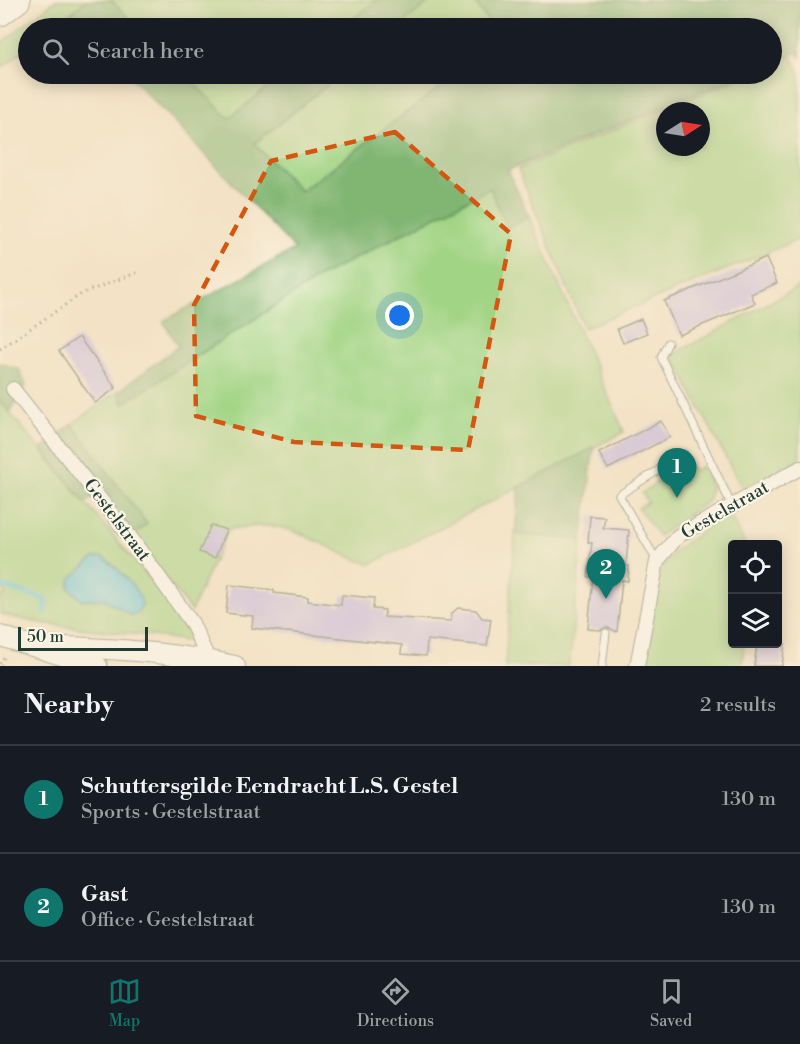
<!DOCTYPE html>
<html lang="en">
<head>
<meta charset="utf-8">
<style>
	:root { --surface:#171b24; --page:#242831; --text:#f1f3f6; --muted:#9ea1a6; --line:#363941; --accent:#0f766e }
	body { margin:0; font-family:"Libre Bodoni",serif; background:var(--page); color:var(--text) }
	.controls { position:absolute; right:18px; bottom:18px; display:grid; overflow:hidden; border-radius:6px; box-shadow:0 3px 15px #0003 }
	.controls button { width:54px; height:54px; display:grid; place-items:center; padding:0; border:0; border-bottom:2px solid var(--line); background:var(--surface); color:var(--text); font:30px sans-serif }
	.compass { position:absolute; left:656px; top:102px; width:54px; height:54px; border-radius:50%; background:var(--surface); box-shadow:0 3px 15px #0003; rotate:78deg }
	.scale { position:absolute; left:18px; bottom:15px; width:130px; box-sizing:border-box; padding-left:6px; border:3px solid #1f3d34; border-top:0; font-size:16px; line-height:21px; white-space:nowrap; color:#1f3d34; -webkit-text-stroke:4px #fcf5e5; paint-order:stroke }
	.you { position:absolute; left:400px; top:316px; width:21px; height:21px; margin:-15px; border:4px solid #fff; border-radius:50%; background:#1a73e8; box-shadow:0 0 0 9px #1a73e833 }
	.badge { display:grid; place-items:center; width:39px; height:39px; border-radius:50%; background:var(--accent); color:#fff; font-size:20px; font-weight:700 }
	.pin { position:absolute; translate:-50% -50px; filter:drop-shadow(0 2px 3px #0008) }
	.pin::after { content:''; position:absolute; top:32px; width:21px; height:18px; background:inherit; clip-path:polygon(0 0,100% 0,50% 100%) }
	.list { margin:0; padding:0; list-style:none }
	h2 { display:flex; justify-content:space-between; align-items:center; height:78px; margin:0; padding:0 24px; font-size:26px }
	h2 small { font-size:20px; font-weight:400; color:var(--muted) }
	.list li { display:grid; grid-template-columns:39px 1fr auto; gap:18px; align-items:center; box-sizing:border-box; height:108px; padding:0 24px; border-top:2px solid var(--line) }
	.list b { display:block; font-size:22px; white-space:nowrap }
	.list p { margin:0; font-size:20px; white-space:nowrap; color:var(--muted) }
	.list em { font-size:20px; font-style:normal; color:var(--muted) }
	.icon { flex:none; width:33px; height:33px; fill:none; stroke:currentColor; stroke-width:2; stroke-linecap:round; stroke-linejoin:round }
	.map { position:relative; flex:none; width:800px; height:666px; overflow:hidden }
	.search { position:absolute; background:var(--surface); box-shadow:0 3px 15px #0003; left:18px; right:18px; top:18px; height:66px; display:flex; align-items:center; gap:15px; box-sizing:border-box; padding:0 21px; border-radius:33px; color:var(--muted); font-size:22px }
	.sheet { height:294px; background:var(--surface) }
	nav { display:flex; justify-content:space-around; align-items:center; box-sizing:border-box; height:84px; border-top:2px solid var(--line); background:var(--surface); font-size:16px; color:var(--muted) }
	nav a { display:grid; justify-items:center; gap:3px }
	nav .on { color:var(--accent) }
	.map>svg:first-child { display:block }
	.green { fill:#a1d484; stroke:#60885c; stroke-width:1.5; fill-rule:evenodd }
	.forest { fill:#80b672; stroke:#507a53; stroke-width:1.5 }
	.water { fill:#62c8df; stroke:#40828a; stroke-width:1.5 }
	.lines { fill:none; stroke-linecap:round; stroke-linejoin:round }
	.stream { stroke:#62c8df; stroke-width:5 }
	.building { fill:#bcaeea }
	.lane-casing { stroke:#697767; stroke-width:9 }
	.street-casing { stroke:#697767; stroke-width:16 }
	.secondary-casing { stroke:#697767; stroke-width:22 }
	.highway-casing { stroke:#697767; stroke-width:28 }
	.path { stroke:#697767; stroke-width:3; stroke-dasharray:1.5 4.5; stroke-linecap:butt }
	.lane { stroke:#fff; stroke-width:7 }
	.street { stroke:#fff; stroke-width:14 }
	.secondary { stroke:#fff; stroke-width:20 }
	.highway { stroke:#fff; stroke-width:26 }
	.marked { fill:none; stroke:#d45610; stroke-width:4.5; stroke-dasharray:12 8; stroke-linejoin:round }
	.labels { text-anchor:middle; dominant-baseline:central; stroke-width:4.5; stroke-linejoin:round; paint-order:stroke }
	.street-label { font-size:18px; fill:#1f3d34; stroke:#fcf5e5 }
</style>
</head>
<body>
<div class="map">
<svg width="800" height="666" viewBox="0 0 800 666">
	<rect width="100%" height="100%" fill="#fcf5e5"/>
	<filter id="ink" filterUnits="userSpaceOnUse"><feTurbulence type="fractalNoise" baseFrequency=".0167" numOctaves="2"/><feDisplacementMap in="SourceGraphic" scale="12" xChannelSelector="R" yChannelSelector="G"/><feConvolveMatrix kernelMatrix="1 2 1 2 8 2 1 2 1" color-interpolation-filters="sRGB"/></filter>
	<filter id="wash" filterUnits="userSpaceOnUse"><feTurbulence type="fractalNoise" baseFrequency=".008" numOctaves="4" result="noise"/><feDisplacementMap in="SourceGraphic" scale="24" xChannelSelector="R" yChannelSelector="G"/><feGaussianBlur stdDeviation="1.35" result="paint"/><feColorMatrix in="noise" values="0 0 0 0 0 0 0 0 0 0 0 0 0 0 0 0 0 1.4 0 .05"/><feComposite in="paint" operator="in"/></filter>
	<g filter="url(#wash)">
		<rect width="100%" height="100%" fill="#f3e2c5"/>
		<g class="green">
			<path d="M56 0H86L52 28H28V47L0 69V44Z"/>
			<path d="M111 0H377L341 28H139Z"/>
			<path d="M432 0H473L493 28H397Z"/>
			<path d="M792 56 800 75V239L584 328 518 169 750 74H772V65ZM665 111H701V147H665Z"/>
			<path d="M184 74H285L229 119Z"/>
			<path d="M341 74H458L301 191 254 144Z"/>
			<path d="M491 187 507 228 529 217 624 432 371 564C338 557 305 528 270 526 257 525 242 528 228 529L191 611 133 536 147 524 72 424 119 391 123 403 321 276Z"/>
			<path d="M800 286V460L743 490 672 355Z"/>
			<path d="M0 401 179 614 193 642C129 630 63 631 0 614V597L5 595 0 577Z"/>
			<path d="M687 461 694 471 702 466 711 486 708 501 659 536 638 508 648 502 642 493Z"/>
			<path d="M728 511 745 544H732V644H744L742 666H646L658 578 664 564 675 551Z"/>
			<path d="M515 534 582 540 569 666H505Z"/>
		</g>
		<g class="forest">
			<path d="M86 0H111L139 28H85L71 14Z"/>
			<path d="M377 0H432L397 28H341Z"/>
			<path d="M473 0H800V58L797 52 772 62V28H493Z"/>
			<path d="M128 74H184L229 118 285 74H341L254 144 301 191 458 74H744L508 170 529 217 507 228 490 188 321 276 123 404 119 391 178 346 163 321 295 249Z"/>
			<path d="M0 363 19 369 26 386 10 412 0 401Z"/>
			<path d="M72 424 147 524 133 536 99 493 85 503 42 449Z"/>
			<path d="M594 447 582 540 515 534 519 487Z"/>
		</g>
		<path class="water" d="M102 557C114 563 143 593 142 606L136 614 130 615 104 599 82 600 69 588 71 578 94 558Z"/>
		<g class="lines">
			<path class="stream" d="M0 586 46 599 45 613"/>
		</g>
		<g id="blocks">
			<g class="building">
				<path d="M766 258 777 283 751 294 755 303 679 335 664 301Z"/>
				<path d="M641 319 647 333 623 343 617 329Z"/>
				<path d="M79 337 116 388 95 403 59 351Z"/>
				<path d="M661 421 670 437 608 469 599 453Z"/>
				<path d="M590 516 605 517 603 528 629 530 626 566H629L628 581 622 580 617 632 606 627 601 630 588 629 593 577H588L592 543H588Z"/>
				<path d="M211 525 226 530 215 558 199 552Z"/>
				<path d="M229 585 274 590V593L308 597V601L341 605 342 595 374 598 373 609 385 610 384 617 451 621V614L458 608 476 610 482 618 491 619 487 646 427 640 426 656 401 654 402 645 252 628 253 616 226 613Z"/>
				<path d="M757 644H785L782 666H754Z"/>
			</g>
		</g>
	</g>
	<g filter="url(#ink)">
		<use href="#blocks" fill-opacity="0" stroke="#697767" stroke-width="1.5"/>
		<g class="lines">
			<g class="lane-casing">
				<g id="lane">
					<path d="M668 343 661 357 731 504"/>
					<path d="M657 561 619 495 684 454"/>
					<path d="M602 666 606 633"/>
				</g>
			</g>
			<g class="street-casing">
				<g id="street">
					<path d="M13 389 131 538 192 623 211 666"/>
					<path d="M637 666 657 561 678 536 800 468"/>
				</g>
			</g>
			<g class="secondary-casing">
				<g id="secondary">
					<path d="M0 636 97 666"/>
					<path d="M36 646C103 648 169 651 235 666"/>
				</g>
			</g>
			<g class="highway-casing">
				<path id="highway" d="M0 13 17 0"/>
			</g>
			<g class="path">
				<path d="M0 349 83 293 139 272"/>
				<path d="M0 664 5 656"/>
			</g>
			<use href="#lane" class="lane"/>
			<use href="#street" class="street"/>
			<use href="#secondary" class="secondary"/>
			<use href="#highway" class="highway"/>
		</g>
	</g>
	<path d="M0 0H800V666H0ZM395 132 511 234 468 450 294 442 196 416 194 305 271 161Z" fill="#f3e2c5" fill-opacity=".55" fill-rule="evenodd"/>
	<path class="marked" d="M395 132 511 234 468 450 294 442 196 416 194 305 271 161Z"/>
	<g class="labels">
		<g class="street-label">
			<text transform="translate(725 510) rotate(-30)">Gestelstraat</text>
			<text transform="translate(117 520) rotate(53)">Gestelstraat</text>
		</g>
	</g>
</svg>
<div class="controls">
<button><svg class="icon" aria-label="locate" viewBox="0 0 24 24"><circle cx="12" cy="12" r="6"/><path d="M12 2v4M12 18v4M2 12h4M18 12h4"/></svg></button>
<button><svg class="icon" aria-label="layers" viewBox="0 0 24 24"><path d="M12 4l9 5-9 5-9-5zM3 14l9 5 9-5"/></svg></button>
</div>
<svg class="compass" viewBox="-18 -18 36 36"><path d="M0-13l5 13h-10z" fill="#e53935"/><path d="M0 13l5-13h-10z" fill="#9ea1a6"/></svg>
<div class="scale">50 m</div>
<div class="you"></div>
<div class="pin badge" style="left:677px;top:498px">1</div>
<div class="pin badge" style="left:606px;top:599px">2</div>
<div class="search"><svg class="icon" aria-label="search" viewBox="0 0 24 24"><circle cx="10" cy="10" r="6"/><path d="M15 15l6 6"/></svg>Search here</div>
</div>
<section class="sheet">
<h2>Nearby<small>2 results</small></h2>
<ul class="list">
<li><span class="badge">1</span><div><b>Schuttersgilde Eendracht L.S. Gestel</b><p>Sports · Gestelstraat</p></div><em>130 m</em></li>
<li><span class="badge">2</span><div><b>Gast</b><p>Office · Gestelstraat</p></div><em>130 m</em></li>
</ul>
</section>
<nav>
<a class="on"><svg class="icon" aria-label="map" viewBox="0 0 24 24"><path d="M3 6l6-2 6 2 6-2v14l-6 2-6-2-6 2zM9 4v14M15 6v14"/></svg>Map</a>
<a><svg class="icon" aria-label="directions" viewBox="0 0 24 24"><path d="M12 3l9 9-9 9-9-9zM9 14v-3h6M13 9l2 2-2 2"/></svg>Directions</a>
<a><svg class="icon" aria-label="saved" viewBox="0 0 24 24"><path d="M7 4h10v16l-5-4-5 4z"/></svg>Saved</a>
</nav>
</body>
</html>
